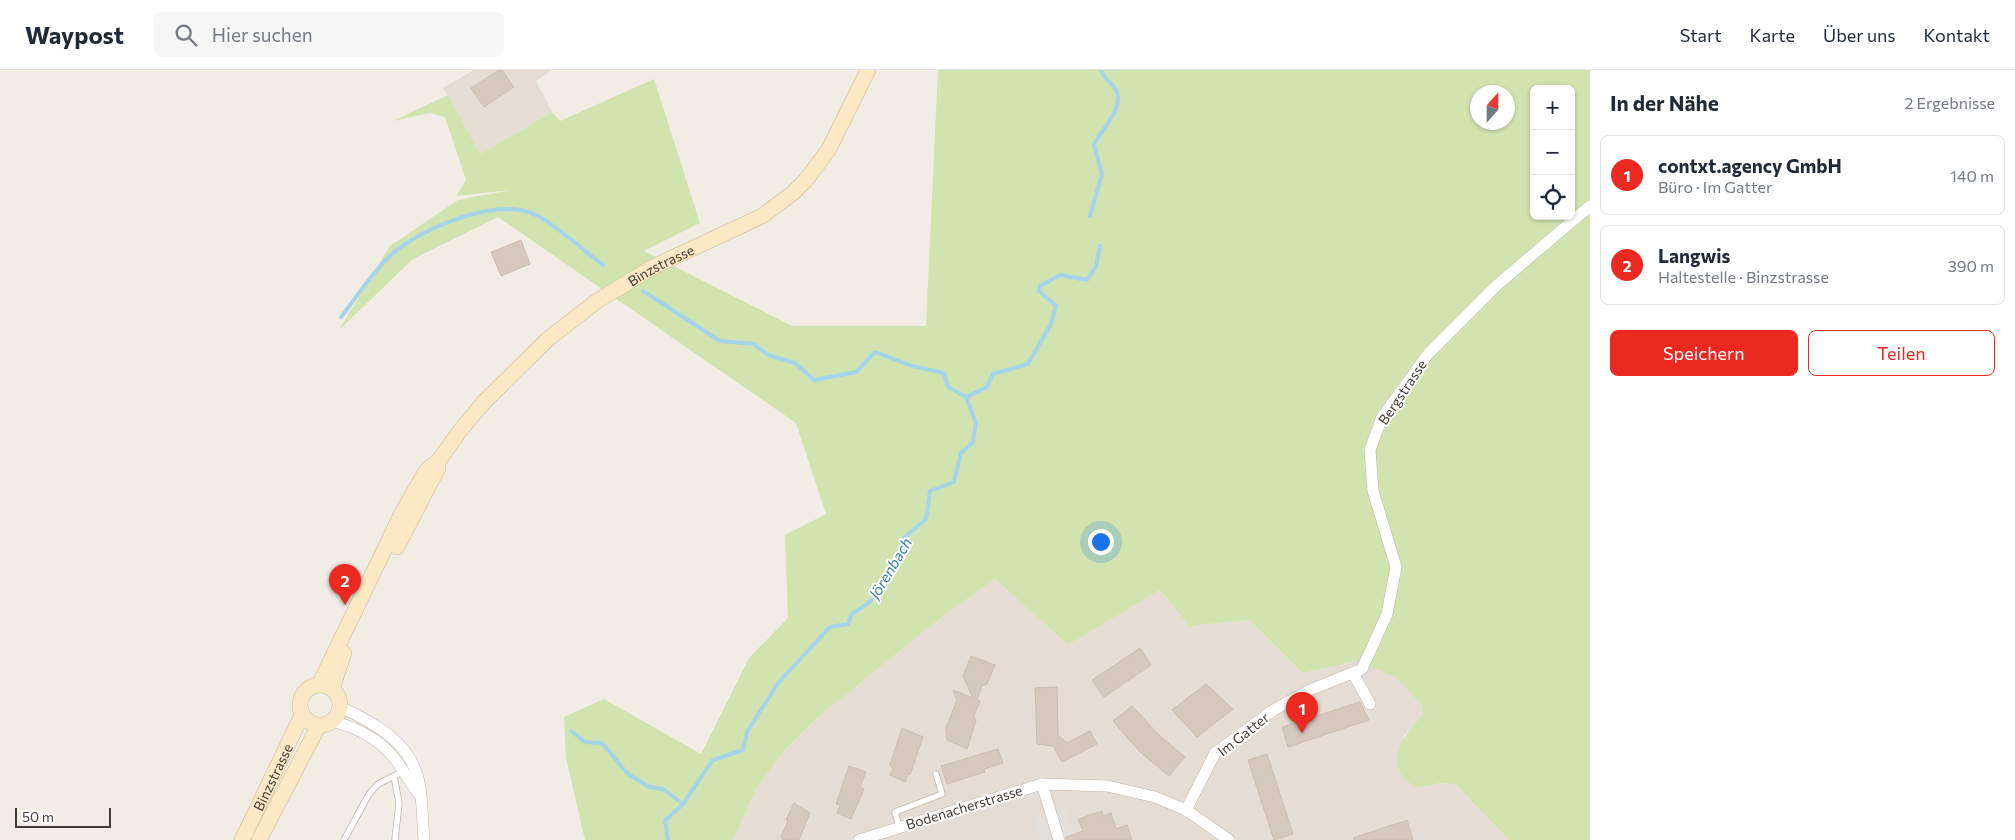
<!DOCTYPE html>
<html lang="de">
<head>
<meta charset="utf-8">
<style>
	:root { --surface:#fff; --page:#f6f6f7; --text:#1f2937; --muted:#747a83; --line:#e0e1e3; --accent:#ec2920 }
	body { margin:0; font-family:Commissioner,sans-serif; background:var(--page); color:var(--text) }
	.controls { position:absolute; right:15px; top:15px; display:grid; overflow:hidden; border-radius:8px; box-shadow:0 1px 4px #0004 }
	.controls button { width:45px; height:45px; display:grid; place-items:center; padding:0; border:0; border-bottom:1px solid var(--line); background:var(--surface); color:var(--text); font:25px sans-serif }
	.compass { position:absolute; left:1470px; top:15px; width:45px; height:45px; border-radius:50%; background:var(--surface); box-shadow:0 1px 4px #0004; rotate:21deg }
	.scale { position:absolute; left:15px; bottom:12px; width:96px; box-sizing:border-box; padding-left:5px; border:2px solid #433c35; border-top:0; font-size:14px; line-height:18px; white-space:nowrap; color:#433c35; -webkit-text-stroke:4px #fff; paint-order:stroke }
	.you { position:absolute; left:1100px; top:471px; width:18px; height:18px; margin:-12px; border:4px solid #fff; border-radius:50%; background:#1a73e8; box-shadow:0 0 0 8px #1a73e833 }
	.badge { display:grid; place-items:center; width:32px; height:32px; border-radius:50%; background:var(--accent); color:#fff; font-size:16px; font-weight:700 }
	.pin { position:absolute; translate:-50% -41px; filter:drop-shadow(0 1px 2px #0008) }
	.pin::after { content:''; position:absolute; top:26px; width:18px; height:15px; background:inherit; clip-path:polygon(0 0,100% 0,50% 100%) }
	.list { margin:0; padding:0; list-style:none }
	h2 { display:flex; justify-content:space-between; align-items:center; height:65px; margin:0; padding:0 20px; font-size:21px }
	h2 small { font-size:16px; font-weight:400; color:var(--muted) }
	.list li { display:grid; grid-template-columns:32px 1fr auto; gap:15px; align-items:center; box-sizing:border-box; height:80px; margin:0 10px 10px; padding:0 10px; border:1px solid var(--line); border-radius:8px }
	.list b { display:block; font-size:19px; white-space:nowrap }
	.list p { margin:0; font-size:16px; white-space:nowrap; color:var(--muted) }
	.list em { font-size:16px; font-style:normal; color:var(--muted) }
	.actions { display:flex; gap:10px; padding:15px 20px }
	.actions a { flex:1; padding:11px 0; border:1px solid var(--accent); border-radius:8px; text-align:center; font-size:18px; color:var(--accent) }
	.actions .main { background:var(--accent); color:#fff }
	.icon { flex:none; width:28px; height:28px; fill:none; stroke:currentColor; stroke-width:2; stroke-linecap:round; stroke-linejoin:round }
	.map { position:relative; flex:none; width:1590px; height:770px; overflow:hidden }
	header { display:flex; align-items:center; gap:30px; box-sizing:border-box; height:70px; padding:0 25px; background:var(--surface); border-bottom:1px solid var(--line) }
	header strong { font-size:24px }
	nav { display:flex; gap:28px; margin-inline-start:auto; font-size:18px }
	.search { width:350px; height:45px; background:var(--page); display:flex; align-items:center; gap:12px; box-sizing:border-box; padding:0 18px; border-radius:8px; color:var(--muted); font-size:19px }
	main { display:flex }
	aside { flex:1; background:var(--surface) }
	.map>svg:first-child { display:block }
	.residential { fill:#e5ddd3 }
	.green { fill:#d1e3af; fill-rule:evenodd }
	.parking { fill:#e2dfdc }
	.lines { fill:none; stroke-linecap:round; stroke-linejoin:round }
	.stream { stroke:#a4d5eb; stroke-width:4 }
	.building { fill:#d5c9be; stroke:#ccbdae }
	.service-casing { stroke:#bfb5ab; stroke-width:7 }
	.minor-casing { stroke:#bfb5ab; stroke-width:12 }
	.secondary-casing { stroke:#ceba97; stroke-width:16 }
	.service { stroke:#fff; stroke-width:5.5 }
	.minor { stroke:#fff; stroke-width:11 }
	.secondary { stroke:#fbe8c5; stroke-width:15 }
	.labels { text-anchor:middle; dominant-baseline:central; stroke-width:4; stroke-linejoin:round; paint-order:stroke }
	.street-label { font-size:14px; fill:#433c35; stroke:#fff }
	.water-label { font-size:15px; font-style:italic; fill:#337da0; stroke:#fff }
</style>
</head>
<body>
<header>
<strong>Waypost</strong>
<div class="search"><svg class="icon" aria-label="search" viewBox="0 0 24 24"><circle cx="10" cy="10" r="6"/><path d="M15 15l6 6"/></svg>Hier suchen</div>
<nav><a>Start</a><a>Karte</a><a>Über uns</a><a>Kontakt</a></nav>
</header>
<main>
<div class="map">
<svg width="1590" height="770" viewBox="0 0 1590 770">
	<rect width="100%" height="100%" fill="#f1ece4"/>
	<g class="residential">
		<path d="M474 0H552L536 11 552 42 480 84 443 18Z"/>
		<path d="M995 509 1068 575 1160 520 1189 556 1249 550 1302 603 1356 591 1396 607 1422 635 1423 644 1404 666 1416 718 1440 713 1455 714 1509 770H733L758 715 787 678 817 648 943 546Z"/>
	</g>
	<path class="green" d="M938 0H1590V770H1509L1455 714 1440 713 1416 718C1412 714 1404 709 1401 704 1389 682 1410 659 1423 644L1422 635 1395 607 1356 591 1302 603 1249 550 1189 556 1160 520 1068 575 995 509 943 546 817 648 787 678 758 715 733 770H585L566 688 564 647 604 629 701 684 749 588 788 548 785 465 826 444 796 353 498 147 413 189 339 260 390 176 458 130 511 120 456 126 466 110 445 47 430 43 393 51 448 25 480 84 552 42 560 51 654 9 700 153 644 181 792 256H926ZM1534 19H1571V146H1534ZM1478 22H1508V52H1478Z"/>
	<g class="parking">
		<path d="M1065 738 1075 770H1064L1055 741Z"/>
		<path d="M1044 745 1051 770H1040L1034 748Z"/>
	</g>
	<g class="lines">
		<g class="stream">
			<path d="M1090 146 1102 104 1094 75C1101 60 1123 40 1117 22 1114 14 1104 9 1101 0"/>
			<path d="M643 221 720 271 754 274 768 285 795 293 814 310 856 302 875 282 912 296 944 303 948 317 966 327"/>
			<path d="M341 247C356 228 373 201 391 185 421 158 498 126 536 145 555 154 584 181 603 195"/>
			<path d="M571 661 585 672 602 673 628 704 649 717 663 719 683 734"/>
			<path d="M668 770 665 751 683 734 713 690 743 680 747 662 778 613 830 557 848 554 852 544 870 532 902 482 904 468 926 449 930 421 954 412 961 383 973 372 976 353 966 327 987 317 993 304 1028 294 1051 254 1056 236 1039 221 1040 216 1060 205 1087 210 1096 196 1100 176"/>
		</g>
	</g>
	<g class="building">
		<path d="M499 0H502L514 17 484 37 471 18Z"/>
		<path d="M521 170 530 194 501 206 491 182Z"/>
		<path d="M1140 578 1151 595 1104 627 1092 610Z"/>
		<path d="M971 586 995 595 987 614 982 616 977 630 980 631 974 646 976 651 967 679 947 670 946 658 957 630 953 620 973 628 963 606Z"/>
		<path d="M1206 614 1233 639 1197 667 1172 640Z"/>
		<path d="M1057 617 1058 665 1067 673 1090 661 1097 674 1062 692 1053 676 1037 674 1035 618Z"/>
		<path d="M1360 632 1369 650 1288 677 1282 657Z"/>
		<path d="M1132 636 1159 665 1185 687 1169 706 1140 682 1113 651Z"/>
		<path d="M902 658 923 667 910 705 908 704 905 712 890 705 893 699 890 695Z"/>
		<path d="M998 679 1003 693 984 699 985 702 947 714 941 696Z"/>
		<path d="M1267 684 1293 764 1274 770 1248 690Z"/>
		<path d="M849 696 866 702 860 717 864 719 851 749 837 743 840 735 836 734Z"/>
		<path d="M794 733 810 743 799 770H783L781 767 788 751 786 750Z"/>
		<path d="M1102 741 1103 746 1111 743 1116 759 1127 755 1132 770H1066V767L1083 761 1078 749Z"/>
		<path d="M1407 750 1413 770H1354L1353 768Z"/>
	</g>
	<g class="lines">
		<g class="service-casing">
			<g id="service">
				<path d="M394 706 399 733 395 770"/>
				<path d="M899 757 895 742 942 724 936 704"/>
				<path d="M344 770 369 724 378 714 404 701"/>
			</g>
		</g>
		<g class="minor-casing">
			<g id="minor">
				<path d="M1353 603 1370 634"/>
				<path d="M340 637C371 651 409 671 418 708 423 727 422 750 424 770"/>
				<path d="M332 651C359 658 384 671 400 696 407 706 411 715 420 725"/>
				<path d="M1042 714 1059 770"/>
				<path d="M1186 740 1215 683 1272 641 1310 620 1362 599 1387 544 1396 497 1373 421 1370 380 1382 347 1428 284 1497 215 1590 136"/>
				<path d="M859 770 1042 714 1107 716 1155 727 1186 740 1229 770"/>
			</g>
		</g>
		<g class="secondary-casing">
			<g id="secondary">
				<path d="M397 477 438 398"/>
				<circle cx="320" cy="635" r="20"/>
				<path id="s1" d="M319 615 402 443 426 401 440 389 459 362 484 332 548 269 597 231 655 196 762 146 793 123 806 110 829 79 868 0"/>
				<path d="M332 619 344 583"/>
				<path id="s2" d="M242 770 302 645"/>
				<path d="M259 770 319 655"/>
			</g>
		</g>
		<use href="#service" class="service"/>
		<use href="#minor" class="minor"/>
		<use href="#secondary" class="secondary"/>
	</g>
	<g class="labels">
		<g class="street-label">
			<text stroke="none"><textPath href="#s1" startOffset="555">Binzstrasse</textPath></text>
			<text transform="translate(1402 322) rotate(-56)">Bergstrasse</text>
			<text transform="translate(1243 664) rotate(-38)">Im Gatter</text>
			<text stroke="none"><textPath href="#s2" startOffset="70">Binzstrasse</textPath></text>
			<text transform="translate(964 737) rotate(-17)">Bodenacherstrasse</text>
		</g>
		<g class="water-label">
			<text transform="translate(890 498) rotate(-59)">Jörenbach</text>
		</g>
	</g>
</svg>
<div class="controls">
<button>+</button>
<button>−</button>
<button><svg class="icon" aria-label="locate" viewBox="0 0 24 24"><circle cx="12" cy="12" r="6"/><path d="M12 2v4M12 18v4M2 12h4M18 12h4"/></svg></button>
</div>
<svg class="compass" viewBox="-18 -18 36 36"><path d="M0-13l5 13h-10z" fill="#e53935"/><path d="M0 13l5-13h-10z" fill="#747a83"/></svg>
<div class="scale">50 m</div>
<div class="you"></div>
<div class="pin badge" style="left:1302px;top:663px">1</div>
<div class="pin badge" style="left:345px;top:535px">2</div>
</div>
<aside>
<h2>In der Nähe<small>2 Ergebnisse</small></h2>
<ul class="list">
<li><span class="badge">1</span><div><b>contxt.agency GmbH</b><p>Büro · Im Gatter</p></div><em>140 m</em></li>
<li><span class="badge">2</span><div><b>Langwis</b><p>Haltestelle · Binzstrasse</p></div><em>390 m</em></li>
</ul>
<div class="actions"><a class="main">Speichern</a><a>Teilen</a></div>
</aside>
</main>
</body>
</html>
